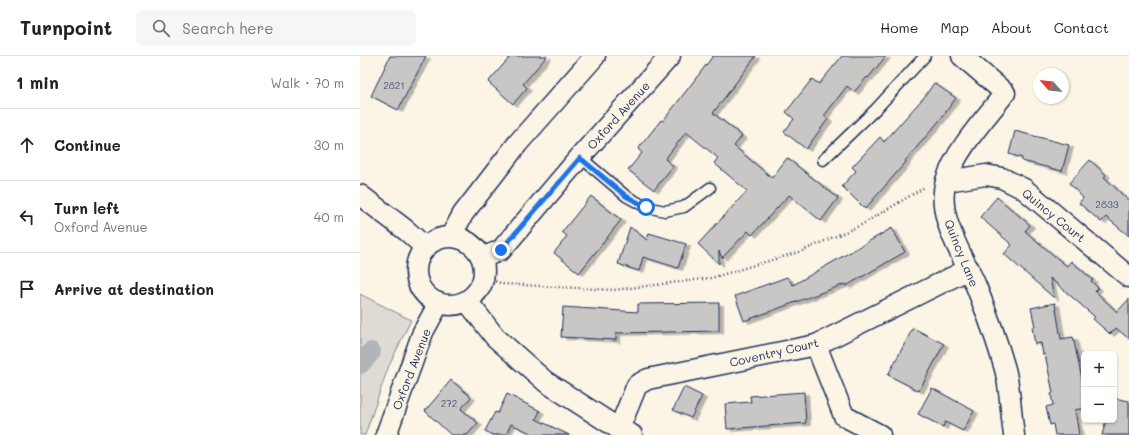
<!DOCTYPE html>
<html lang="en">
<head>
<meta charset="utf-8">
<style>
	:root { --surface:#fff; --page:#f6f6f6; --text:#222; --muted:#767676; --line:#e0e0e0 }
	body { margin:0; font-family:Mali,sans-serif; background:var(--page); color:var(--text) }
	.controls { position:absolute; right:12px; bottom:12px; display:grid; overflow:hidden; border-radius:6px; box-shadow:0 1px 3px #0004 }
	.controls button { width:36px; height:36px; display:grid; place-items:center; padding:0; border:0; border-bottom:1px solid var(--line); background:var(--surface); color:var(--text); font:20px sans-serif }
	.compass { position:absolute; left:673px; top:12px; width:36px; height:36px; border-radius:50%; background:var(--surface); box-shadow:0 1px 3px #0004; rotate:297deg }
	.stop { position:absolute; width:12px; height:12px; margin:-9px; border:3px solid #1a73e8; border-radius:50%; background:#fff }
	.stop.end { background:#1a73e8; border-color:#fff; box-shadow:0 1px 4px #0008 }
	.list { margin:0; padding:0; list-style:none }
	h2 { display:flex; justify-content:space-between; align-items:center; height:52px; margin:0; padding:0 16px; font-size:17px }
	h2 small { font-size:13px; font-weight:400; color:var(--muted) }
	.list li { display:grid; grid-template-columns:26px 1fr auto; gap:12px; align-items:center; box-sizing:border-box; height:72px; padding:0 16px; border-top:1px solid var(--line) }
	.list b { display:block; font-size:15px; white-space:nowrap }
	.list p { margin:0; font-size:13px; white-space:nowrap; color:var(--muted) }
	.list em { font-size:13px; font-style:normal; color:var(--muted) }
	.icon { flex:none; width:22px; height:22px; fill:none; stroke:currentColor; stroke-width:2; stroke-linecap:round; stroke-linejoin:round }
	.map { position:relative; flex:none; width:769px; height:379px; overflow:hidden }
	header { display:flex; align-items:center; gap:24px; box-sizing:border-box; height:56px; padding:0 20px; background:var(--surface); border-bottom:1px solid var(--line) }
	header strong { font-size:19px }
	nav { display:flex; gap:22px; margin-inline-start:auto; font-size:14px }
	.search { width:280px; height:36px; background:var(--page); display:flex; align-items:center; gap:10px; box-sizing:border-box; padding:0 14px; border-radius:6px; color:var(--muted); font-size:15px }
	main { display:flex }
	aside { flex:1; background:var(--surface) }
	.map>svg:first-child { display:block }
	.green { fill:#dfdbd4; stroke:#7d8599 }
	.lines { fill:none; stroke-linecap:round; stroke-linejoin:round }
	.canal { stroke:#b2b4b8; stroke-width:20 }
	.building { fill:#c8c7c6; stroke:#1b2f5e; filter:url(#shadow) }
	.lane-casing { stroke:#1b2f5e; stroke-width:13 }
	.street-casing { stroke:#1b2f5e; stroke-width:23 }
	.path { stroke:#1b2f5e; stroke-width:2.5; stroke-dasharray:1 3; stroke-linecap:butt }
	.lane { stroke:#fcf5e5; stroke-width:10 }
	.street { stroke:#fcf5e5; stroke-width:20 }
	.route { stroke:#1a73e8; stroke-width:5 }
	.labels { text-anchor:middle; dominant-baseline:central; stroke-width:3; stroke-linejoin:round; paint-order:stroke }
	.number-label { font-size:10px; fill:#465578 }
	.street-label { font-size:12px; fill:#1b2f5e; stroke:#fcf5e5 }
</style>
</head>
<body>
<header>
<strong>Turnpoint</strong>
<div class="search"><svg class="icon" aria-label="search" viewBox="0 0 24 24"><circle cx="10" cy="10" r="6"/><path d="M15 15l6 6"/></svg>Search here</div>
<nav><a>Home</a><a>Map</a><a>About</a><a>Contact</a></nav>
</header>
<main>
<aside>
<h2>1 min<small>Walk · 70 m</small></h2>
<ul class="list">
<li><svg class="icon" aria-label="ahead" viewBox="0 0 24 24"><path d="M12 20V5M6 11l6-6 6 6"/></svg><div><b>Continue</b></div><em>30 m</em></li>
<li><svg class="icon" aria-label="left" viewBox="0 0 24 24"><path d="M17 20v-9H6M10 6l-5 5 5 5"/></svg><div><b>Turn left</b><p>Oxford Avenue</p></div><em>40 m</em></li>
<li><svg class="icon" aria-label="arrive" viewBox="0 0 24 24"><path d="M6 21V4h12l-3 4 3 4H6"/></svg><div><b>Arrive at destination</b></div></li>
</ul>
</aside>
<div class="map">
<svg width="769" height="379" viewBox="0 0 769 379">
	<defs>
		<filter id="shadow"><feDropShadow dx="4.5" dy="2.5" stdDeviation="0" flood-color="#0004"/></filter>
	</defs>
	<rect width="100%" height="100%" fill="#fcf5e5"/>
	<filter id="ink" filterUnits="userSpaceOnUse"><feTurbulence type="fractalNoise" baseFrequency=".025" numOctaves="2"/><feDisplacementMap in="SourceGraphic" scale="8" xChannelSelector="R" yChannelSelector="G"/><feConvolveMatrix kernelMatrix="1 2 1 2 8 2 1 2 1" color-interpolation-filters="sRGB"/></filter>
	<g filter="url(#ink)">
		<path class="green" d="M0 238 51 264 28 312 5 379H0Z"/>
		<g class="lines">
			<path class="canal" d="M0 308 11 296"/>
		</g>
		<g class="building">
			<path d="M30 0H66L38 54 11 40Z"/>
			<path d="M151 0H187L163 28 167 32 153 48 128 26Z"/>
			<path d="M353 0H396L353 57 382 80 374 90 412 122 427 102 478 142 461 165 429 139 392 179 388 175 362 202 359 195V208L338 188 387 135 354 107 358 102 326 76 305 103 313 110 294 134 268 114 282 97 278 93 301 64 303 65Z"/>
			<path d="M482 0H526L508 22 507 21 494 36 487 30 464 60 468 63 446 93 424 76 434 63 426 56 452 23 459 28Z"/>
			<path d="M574 27 596 42 580 64 545 105 546 106 505 153 482 130 496 115 492 111 520 81 524 86 565 40Z"/>
			<path d="M655 75 709 89 702 115 662 105V102L649 98Z"/>
			<path d="M730 104 746 119 744 121 769 145V180L746 161 741 166 719 147 723 142 709 127Z"/>
			<path d="M231 140 261 164 219 217 194 197 207 180 202 176Z"/>
			<path d="M637 141 670 169 665 175 698 203 707 210 711 205 733 224 731 225 738 232 735 235 757 256 769 243V283L756 272 750 278 733 263 735 261 690 222 694 242 644 198 652 189 620 161Z"/>
			<path d="M270 171 287 184 289 177 326 188 318 212 283 201 279 215 258 208Z"/>
			<path d="M532 172 545 196 486 230 485 228 384 265 375 240 427 221 433 229Z"/>
			<path d="M359 247V275L256 277V284L201 281 203 251 278 256V248Z"/>
			<path d="M695 247 701 283 713 281 722 323 724 334V352L715 354 719 379H695L693 368 690 369 686 351 693 349 691 338 693 337 685 298 683 299 681 287 675 288 672 271H675L671 252Z"/>
			<path d="M553 272 584 288 559 335 528 319Z"/>
			<path d="M91 324 111 341 101 353 118 367 107 379H91L65 355Z"/>
			<path d="M324 331 342 340 331 362 313 354Z"/>
			<path d="M572 332 614 355 603 375 585 366 583 371 558 358Z"/>
			<path d="M444 336 446 367 367 373 365 348 391 346 390 340Z"/>
			<path d="M147 338 180 355 176 363 209 379H175L151 368 146 379H133L125 375 135 356 138 357Z"/>
			<path d="M754 342 769 345V379H742L746 364H754Z"/>
		</g>
		<g class="lines">
			<g class="lane-casing">
				<g id="lane">
					<path d="M220 101 266 140 286 151 305 155 324 151 350 132"/>
					<path d="M463 104 516 53 565 0"/>
				</g>
			</g>
			<g class="street-casing">
				<g id="street">
					<path d="M602 0 645 37C625 63 596 93 586 125 575 159 603 199 616 230 627 257 637 285 645 313 650 332 651 359 654 379"/>
					<path d="M586 125 626 119 642 122 664 133 769 221"/>
					<path d="M0 139 47 175 65 191"/>
					<path d="M91 180 103 158 158 87 235 0"/>
					<circle cx="90" cy="215" r="34"/>
					<path d="M122 202 141 194 220 101 310 0"/>
					<path d="M107 245 135 281 186 326 259 373 272 379"/>
					<path d="M456 289 484 360 520 379"/>
					<path d="M259 373 277 329 288 323 456 289 609 213"/>
					<path d="M26 379 63 276 79 247"/>
				</g>
			</g>
			<path class="path" d="M124 221 143 228 254 234 351 222 442 195 501 169 565 131"/>
			<use href="#lane" class="lane"/>
			<use href="#street" class="street"/>
		</g>
	</g>
	<g class="lines" filter="url(#ink)">
		<path class="route" d="M141 194 220 102 266 140 286 151"/>
	</g>
	<g class="labels">
		<g class="number-label">
			<text x="34" y="29">2821</text>
			<text x="747" y="148">2833</text>
			<text x="89" y="347">272</text>
		</g>
		<g class="street-label">
			<text transform="translate(258 59) rotate(-48)">Oxford Avenue</text>
			<text transform="translate(694 159) rotate(39)">Quincy Court</text>
			<text transform="translate(602 197) rotate(68)">Quincy Lane</text>
			<text transform="translate(414 296) rotate(-13)">Coventry Court</text>
			<text transform="translate(51 313) rotate(-69)">Oxford Avenue</text>
		</g>
	</g>
</svg>
<div class="controls">
<button>+</button>
<button>−</button>
</div>
<svg class="compass" viewBox="-18 -18 36 36"><path d="M0-13l5 13h-10z" fill="#e53935"/><path d="M0 13l5-13h-10z" fill="#767676"/></svg>
<div class="stop" style="left:286px;top:151px"></div>
<div class="stop end" style="left:141px;top:194px"></div>
</div>
</main>
</body>
</html>
